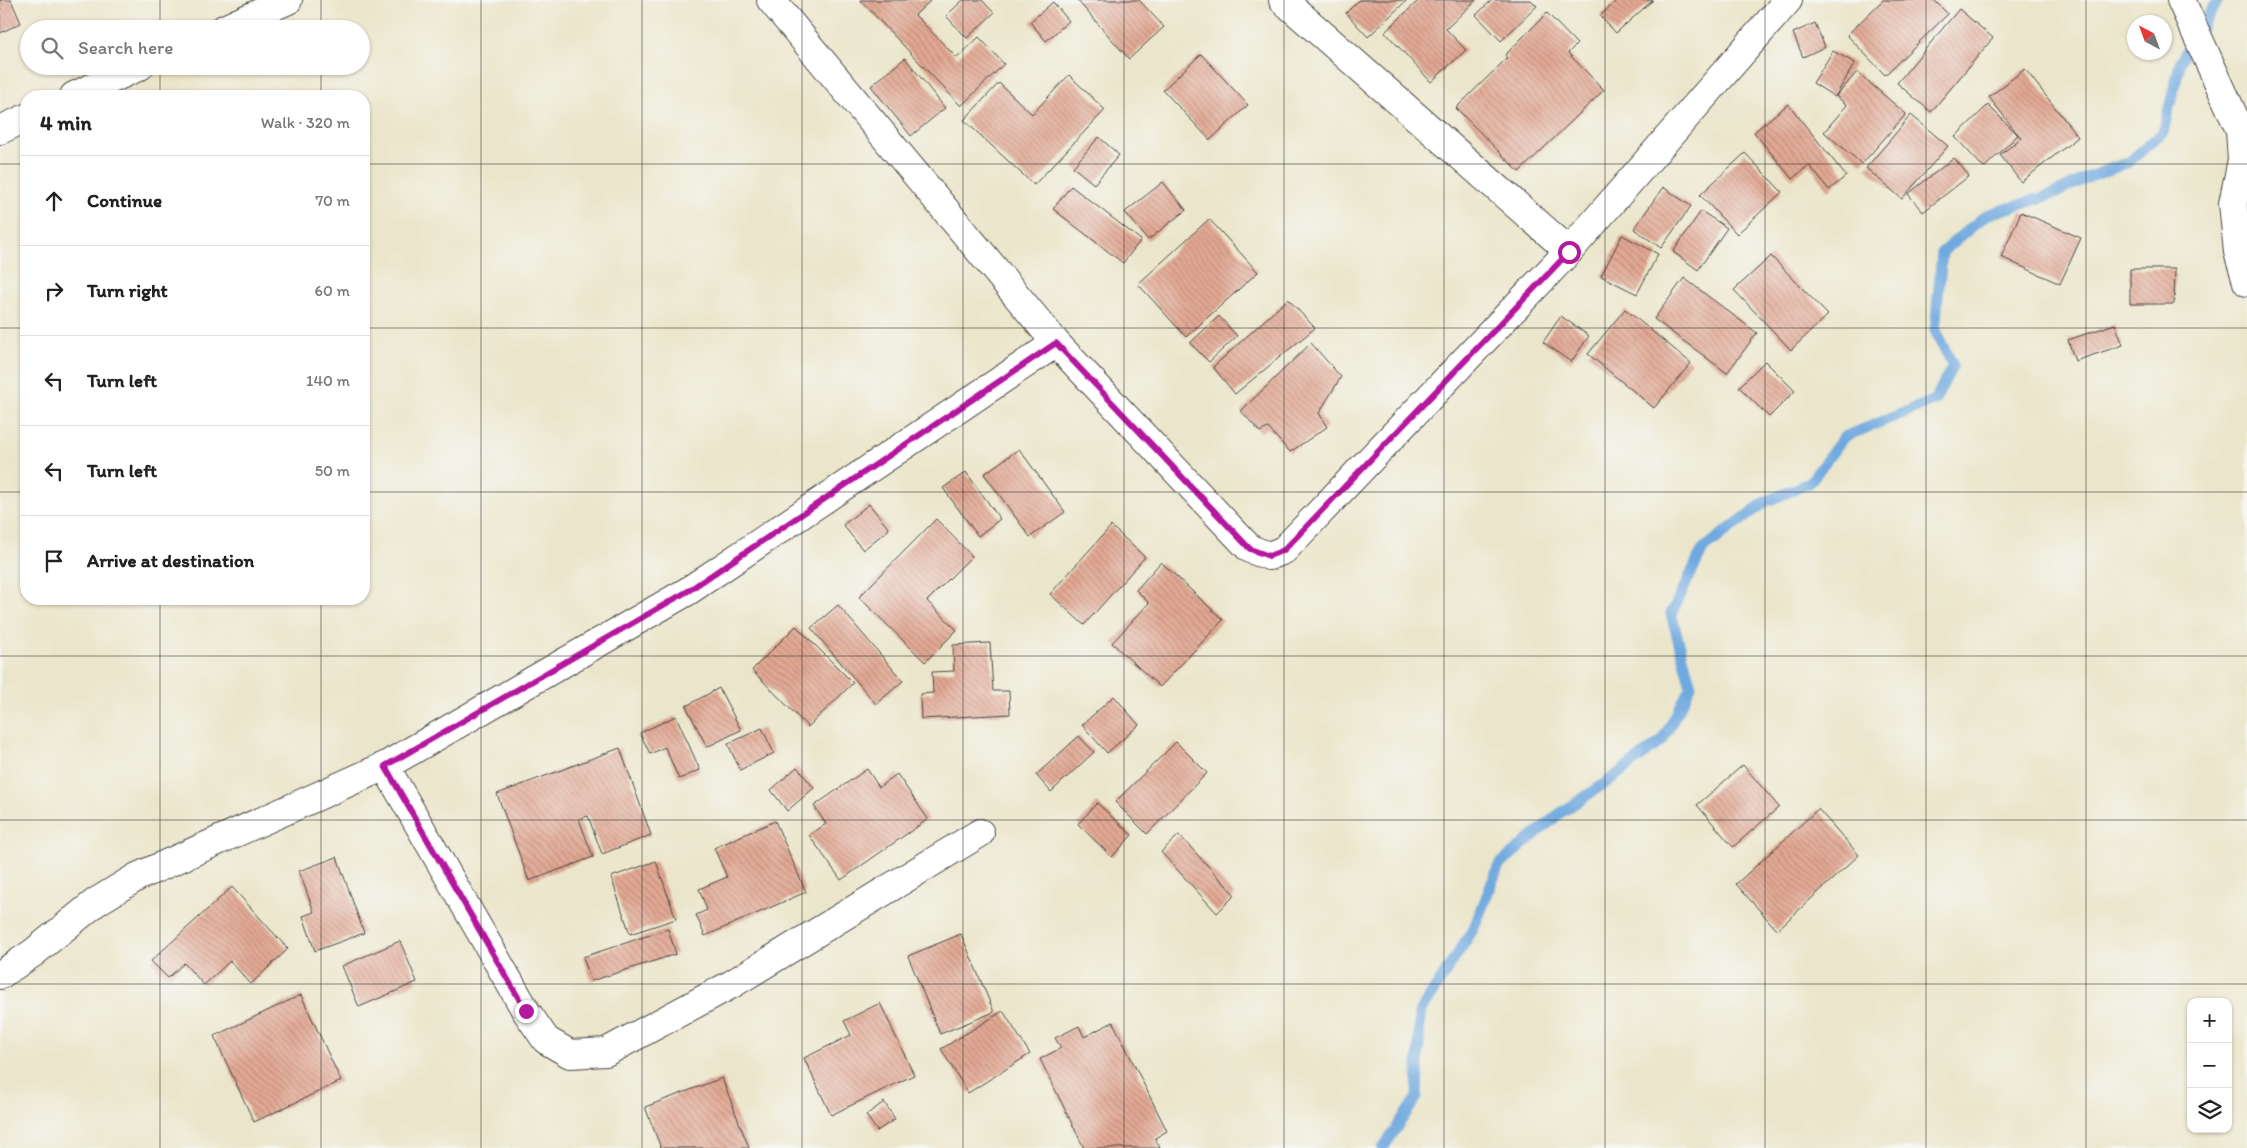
<!DOCTYPE html>
<html lang="en">
<head>
<meta charset="utf-8">
<style>
	:root { --surface:#fff; --page:#f2f2f2; --text:#222; --muted:#767676; --line:#e0e0e0 }
	body { margin:0; font-family:Itim,sans-serif; background:var(--page); color:var(--text) }
	.controls { position:absolute; right:15px; bottom:15px; display:grid; overflow:hidden; border-radius:10px; box-shadow:0 1px 4px #0004 }
	.controls button { width:45px; height:45px; display:grid; place-items:center; padding:0; border:0; border-bottom:1px solid var(--line); background:var(--surface); color:var(--text); font:25px sans-serif }
	.compass { position:absolute; left:2127px; top:15px; width:45px; height:45px; border-radius:50%; background:var(--surface); box-shadow:0 1px 4px #0004; rotate:319deg }
	.stop { position:absolute; width:15px; height:15px; margin:-11px; border:4px solid #b5179e; border-radius:50%; background:#fff }
	.stop.end { background:#b5179e; border-color:#fff; box-shadow:0 1px 5px #0008 }
	.list { margin:0; padding:0; list-style:none }
	h2 { display:flex; justify-content:space-between; align-items:center; height:65px; margin:0; padding:0 20px; font-size:21px }
	h2 small { font-size:16px; font-weight:400; color:var(--muted) }
	.list li { display:grid; grid-template-columns:32px 1fr auto; gap:15px; align-items:center; box-sizing:border-box; height:90px; padding:0 20px; border-top:1px solid var(--line) }
	.list b { display:block; font-size:19px; white-space:nowrap }
	.list em { font-size:16px; font-style:normal; color:var(--muted) }
	.icon { flex:none; width:28px; height:28px; fill:none; stroke:currentColor; stroke-width:2; stroke-linecap:round; stroke-linejoin:round }
	.map { position:relative; flex:none; width:2247px; height:1148px; overflow:hidden }
	.search { position:absolute; background:var(--surface); box-shadow:0 1px 4px #0004; left:20px; top:20px; width:350px; height:55px; display:flex; align-items:center; gap:12px; box-sizing:border-box; padding:0 18px; border-radius:28px; color:var(--muted); font-size:19px }
	.panel { position:absolute; background:var(--surface); box-shadow:0 1px 4px #0004; left:20px; top:90px; width:350px; height:515px; border-radius:20px }
	.map>svg:first-child { display:block }
	.lines { fill:none; stroke-linecap:round; stroke-linejoin:round }
	.stream { stroke:#70a9df; stroke-width:11 }
	.building { fill:url(#building-back-hatch) }
	.minor-casing { stroke:#484743; stroke-width:30 }
	.minor { stroke:#fff; stroke-width:28 }
	.route { stroke:#b5179e; stroke-width:6 }
	.grid { fill:none; stroke:#2b2b2b; stroke-width:1; stroke-opacity:0.55 }
</style>
</head>
<body>
<div class="map">
<svg width="2247" height="1148" viewBox="0 0 2247 1148">
	<defs>
		<pattern id="building-back-hatch" width="6" height="6" patternUnits="userSpaceOnUse" patternTransform="scale(1.25)"><rect width="6" height="6" fill="#e3a994"/><path d="M-1 5l2 2M0 0l6 6M5-1l2 2" fill="none" stroke="#b88a79"/></pattern>
	</defs>
	<rect width="100%" height="100%" fill="#f6f6f2"/>
	<filter id="ink" filterUnits="userSpaceOnUse"><feTurbulence type="fractalNoise" baseFrequency=".02" numOctaves="2"/><feDisplacementMap in="SourceGraphic" scale="10" xChannelSelector="R" yChannelSelector="G"/><feConvolveMatrix kernelMatrix="1 2 1 2 8 2 1 2 1" color-interpolation-filters="sRGB"/></filter>
	<filter id="wash" filterUnits="userSpaceOnUse"><feTurbulence type="fractalNoise" baseFrequency=".0096" numOctaves="4" result="noise"/><feDisplacementMap in="SourceGraphic" scale="20" xChannelSelector="R" yChannelSelector="G"/><feGaussianBlur stdDeviation="1.12" result="paint"/><feColorMatrix in="noise" values="0 0 0 0 0 0 0 0 0 0 0 0 0 0 0 0 0 1.4 0 .05"/><feComposite in="paint" operator="in"/></filter>
	<g filter="url(#wash)">
		<rect width="100%" height="100%" fill="#ebe6cb"/>
		<g class="lines">
			<path class="stream" d="M1383 1148 1417 1097 1420 1012 1474 928 1499 865 1559 814 1607 782 1662 741 1691 686 1671 614 1703 549 1765 502 1809 483 1844 437 1935 400 1953 365 1935 331 1942 252 1986 215 2054 194 2084 179 2129 162 2163 132 2181 60 2218 0"/>
		</g>
		<g id="blocks">
			<g class="building">
				<path d="M0 0H11L21 23 0 33Z"/>
				<path d="M860 0H931L915 15 957 58 979 37 1004 64 961 106Z"/>
				<path d="M963 0H982L994 13 967 38 946 16Z"/>
				<path d="M1077 0H1139L1164 27 1129 59Z"/>
				<path d="M1359 0H1407L1368 37 1346 13Z"/>
				<path d="M1419 0H1476L1446 29 1466 50 1431 82 1385 32Z"/>
				<path d="M1492 0H1531L1537 6 1501 41 1476 15Z"/>
				<path d="M1617 0H1653L1616 33 1600 16Z"/>
				<path d="M1883 0H1934L1948 14 1885 75 1847 35Z"/>
				<path d="M1053 2 1069 21 1046 41 1030 22Z"/>
				<path d="M1959 9 1993 38 1931 112 1897 83Z"/>
				<path d="M1547 13 1577 44 1568 53 1604 90 1519 172 1456 108 1507 58 1505 55Z"/>
				<path d="M1815 23 1825 47 1803 57 1793 33Z"/>
				<path d="M1833 51 1855 63 1835 97 1813 83Z"/>
				<path d="M1201 54 1248 105 1210 140 1163 90Z"/>
				<path d="M905 58 945 108 911 136 871 86Z"/>
				<path d="M2025 69 2078 137 2021 182 2000 155 2021 138 1989 97Z"/>
				<path d="M1857 72 1906 114 1862 164 1824 132 1847 105 1836 96Z"/>
				<path d="M1069 75 1105 110 1034 185 964 120 999 83 1032 114Z"/>
				<path d="M1788 104 1846 176 1829 190 1809 165 1792 179 1754 132Z"/>
				<path d="M1988 105 2018 135 1984 168 1955 137Z"/>
				<path d="M1911 115 1948 146 1902 199 1866 168Z"/>
				<path d="M1099 137 1119 155 1094 184 1073 167Z"/>
				<path d="M1745 153 1782 192 1737 234 1700 195Z"/>
				<path d="M1954 158 1969 176 1923 212 1908 194Z"/>
				<path d="M1163 182 1186 210 1148 240 1125 212Z"/>
				<path d="M1071 186 1141 240 1123 263 1053 209Z"/>
				<path d="M1663 187 1691 206 1661 248 1634 229Z"/>
				<path d="M1701 211 1727 228 1698 270 1673 252Z"/>
				<path d="M2021 212 2081 238 2060 284 2001 257Z"/>
				<path d="M1209 219 1258 272 1186 337 1138 284Z"/>
				<path d="M1622 235 1658 254 1637 294 1601 276Z"/>
				<path d="M1771 256 1828 315 1791 350 1734 290Z"/>
				<path d="M2130 269H2175L2174 304H2130Z"/>
				<path d="M1684 278 1757 333 1727 373 1654 319Z"/>
				<path d="M1288 299 1315 328 1235 394 1213 367Z"/>
				<path d="M1625 309 1691 363 1654 408 1588 354Z"/>
				<path d="M1219 316 1237 336 1209 362 1190 343Z"/>
				<path d="M1561 316 1589 336 1571 362 1543 342Z"/>
				<path d="M2115 324 2123 345 2075 361 2068 340Z"/>
				<path d="M1311 343 1341 377 1319 413 1327 427 1290 452 1268 428 1260 432 1241 411Z"/>
				<path d="M1765 361 1795 391 1769 417 1739 387Z"/>
				<path d="M1019 449 1065 512 1030 537 984 474Z"/>
				<path d="M966 472 1000 519 978 536 943 488Z"/>
				<path d="M869 504 889 529 863 550 843 525Z"/>
				<path d="M936 519 972 556 927 601 957 630 925 662 859 597Z"/>
				<path d="M1111 526 1145 557 1084 625 1050 594Z"/>
				<path d="M1161 562 1223 620 1160 687 1112 643 1149 603 1136 590Z"/>
				<path d="M838 605 903 681 876 704 811 628Z"/>
				<path d="M796 626 853 683 808 727 752 670Z"/>
				<path d="M990 643 993 691H1009L1010 714 921 719 920 694 933 693 932 672 954 671 953 645Z"/>
				<path d="M719 688 741 730 707 747 686 706Z"/>
				<path d="M1114 696 1139 725 1107 753 1082 725Z"/>
				<path d="M676 716 700 770 679 779 665 747 650 754 640 733Z"/>
				<path d="M762 728 774 753 740 770 728 744Z"/>
				<path d="M1079 736 1094 752 1051 792 1036 775Z"/>
				<path d="M1176 742 1207 773 1147 834 1115 802Z"/>
				<path d="M620 748 651 835 602 854 588 816 579 819 593 857 529 881 497 794Z"/>
				<path d="M1743 765 1779 807 1733 847 1697 805Z"/>
				<path d="M797 767 814 788 787 811 771 790Z"/>
				<path d="M867 769 879 787 897 774 928 819 841 880 809 835 826 824 814 806Z"/>
				<path d="M1097 803 1132 835 1112 857 1078 824Z"/>
				<path d="M1818 809 1859 855 1777 930 1736 884Z"/>
				<path d="M775 821 806 892 705 936 696 915 707 910 699 889 727 877 714 848Z"/>
				<path d="M1179 835 1235 895 1217 913 1161 852Z"/>
				<path d="M337 857 364 933 315 951 303 916 314 912 299 871Z"/>
				<path d="M656 861 676 919 630 934 611 877Z"/>
				<path d="M232 887 288 949 251 984 230 961 204 985 184 963 168 978 151 961Z"/>
				<path d="M668 929 676 954 591 981 583 957Z"/>
				<path d="M961 934 994 1012 940 1034 908 956Z"/>
				<path d="M400 941 417 982 359 1007 342 966Z"/>
				<path d="M301 995 341 1081 254 1122 214 1036Z"/>
				<path d="M880 1003 914 1075 831 1115 804 1058 851 1035 844 1021Z"/>
				<path d="M1003 1011 1030 1054 968 1093 941 1049Z"/>
				<path d="M1113 1022 1167 1131 1155 1138 1160 1148H1084L1040 1059 1061 1048 1055 1038 1079 1026 1084 1037Z"/>
				<path d="M722 1078 749 1148H661L645 1107Z"/>
				<path d="M884 1102 895 1119 877 1131 866 1115Z"/>
			</g>
		</g>
	</g>
	<g filter="url(#ink)">
		<use href="#blocks" fill-opacity="0" stroke="#484743" stroke-width="1"/>
		<g class="lines">
			<g class="minor-casing">
				<g id="minor">
					<path d="M771 0 1056 343 1250 549 1269 556 1284 550 1569 251 1788 0"/>
					<path d="M1283 0 1569 251"/>
					<path d="M2181 0 2240 130 2242 160 2233 203 2238 252 2247 282"/>
					<path d="M224 29 288 0"/>
					<path d="M74 96 140 66"/>
					<path d="M0 130 26 118"/>
					<path d="M385 766 526 1011 546 1040 570 1054 606 1052 732 984 980 833"/>
					<path d="M0 975 33 953 96 902 137 877 385 766 688 591 1056 343"/>
				</g>
			</g>
			<use href="#minor" class="minor"/>
		</g>
	</g>
	<g class="lines" filter="url(#ink)">
		<path class="route" d="M526 1011 385 766 688 591 1056 343 1250 549 1269 556 1284 550 1569 252"/>
	</g>
	<path class="grid" d="M160 0V29M321 0V29M481 0V1148M642 0V1148M802 0V1148M963 0V1148M1124 0V1148M1284 0V1148M1444 0V1148M1605 0V1148M1765 0V1148M1926 0V1148M2086 0V1148M160 66V96M321 66V96M0 164H26M364 164H2247M0 328H26M364 328H2247M0 492H26M364 492H2247M160 599V1148M321 599V1148M0 656H2247M0 820H2247M0 984H2247"/>
</svg>
<div class="controls">
<button>+</button>
<button>−</button>
<button><svg class="icon" aria-label="layers" viewBox="0 0 24 24"><path d="M12 4l9 5-9 5-9-5zM3 14l9 5 9-5"/></svg></button>
</div>
<svg class="compass" viewBox="-18 -18 36 36"><path d="M0-13l5 13h-10z" fill="#e53935"/><path d="M0 13l5-13h-10z" fill="#767676"/></svg>
<div class="stop" style="left:1569px;top:252px"></div>
<div class="stop end" style="left:526px;top:1011px"></div>
<div class="search"><svg class="icon" aria-label="search" viewBox="0 0 24 24"><circle cx="10" cy="10" r="6"/><path d="M15 15l6 6"/></svg>Search here</div>
<section class="panel">
<h2>4 min<small>Walk · 320 m</small></h2>
<ul class="list">
<li><svg class="icon" aria-label="ahead" viewBox="0 0 24 24"><path d="M12 20V5M6 11l6-6 6 6"/></svg><div><b>Continue</b></div><em>70 m</em></li>
<li><svg class="icon" aria-label="right" viewBox="0 0 24 24"><path d="M7 20v-9h11M14 6l5 5-5 5"/></svg><div><b>Turn right</b></div><em>60 m</em></li>
<li><svg class="icon" aria-label="left" viewBox="0 0 24 24"><path d="M17 20v-9H6M10 6l-5 5 5 5"/></svg><div><b>Turn left</b></div><em>140 m</em></li>
<li><svg class="icon" aria-label="left" viewBox="0 0 24 24"><path d="M17 20v-9H6M10 6l-5 5 5 5"/></svg><div><b>Turn left</b></div><em>50 m</em></li>
<li><svg class="icon" aria-label="arrive" viewBox="0 0 24 24"><path d="M6 21V4h12l-3 4 3 4H6"/></svg><div><b>Arrive at destination</b></div></li>
</ul>
</section>
</div>
</body>
</html>
